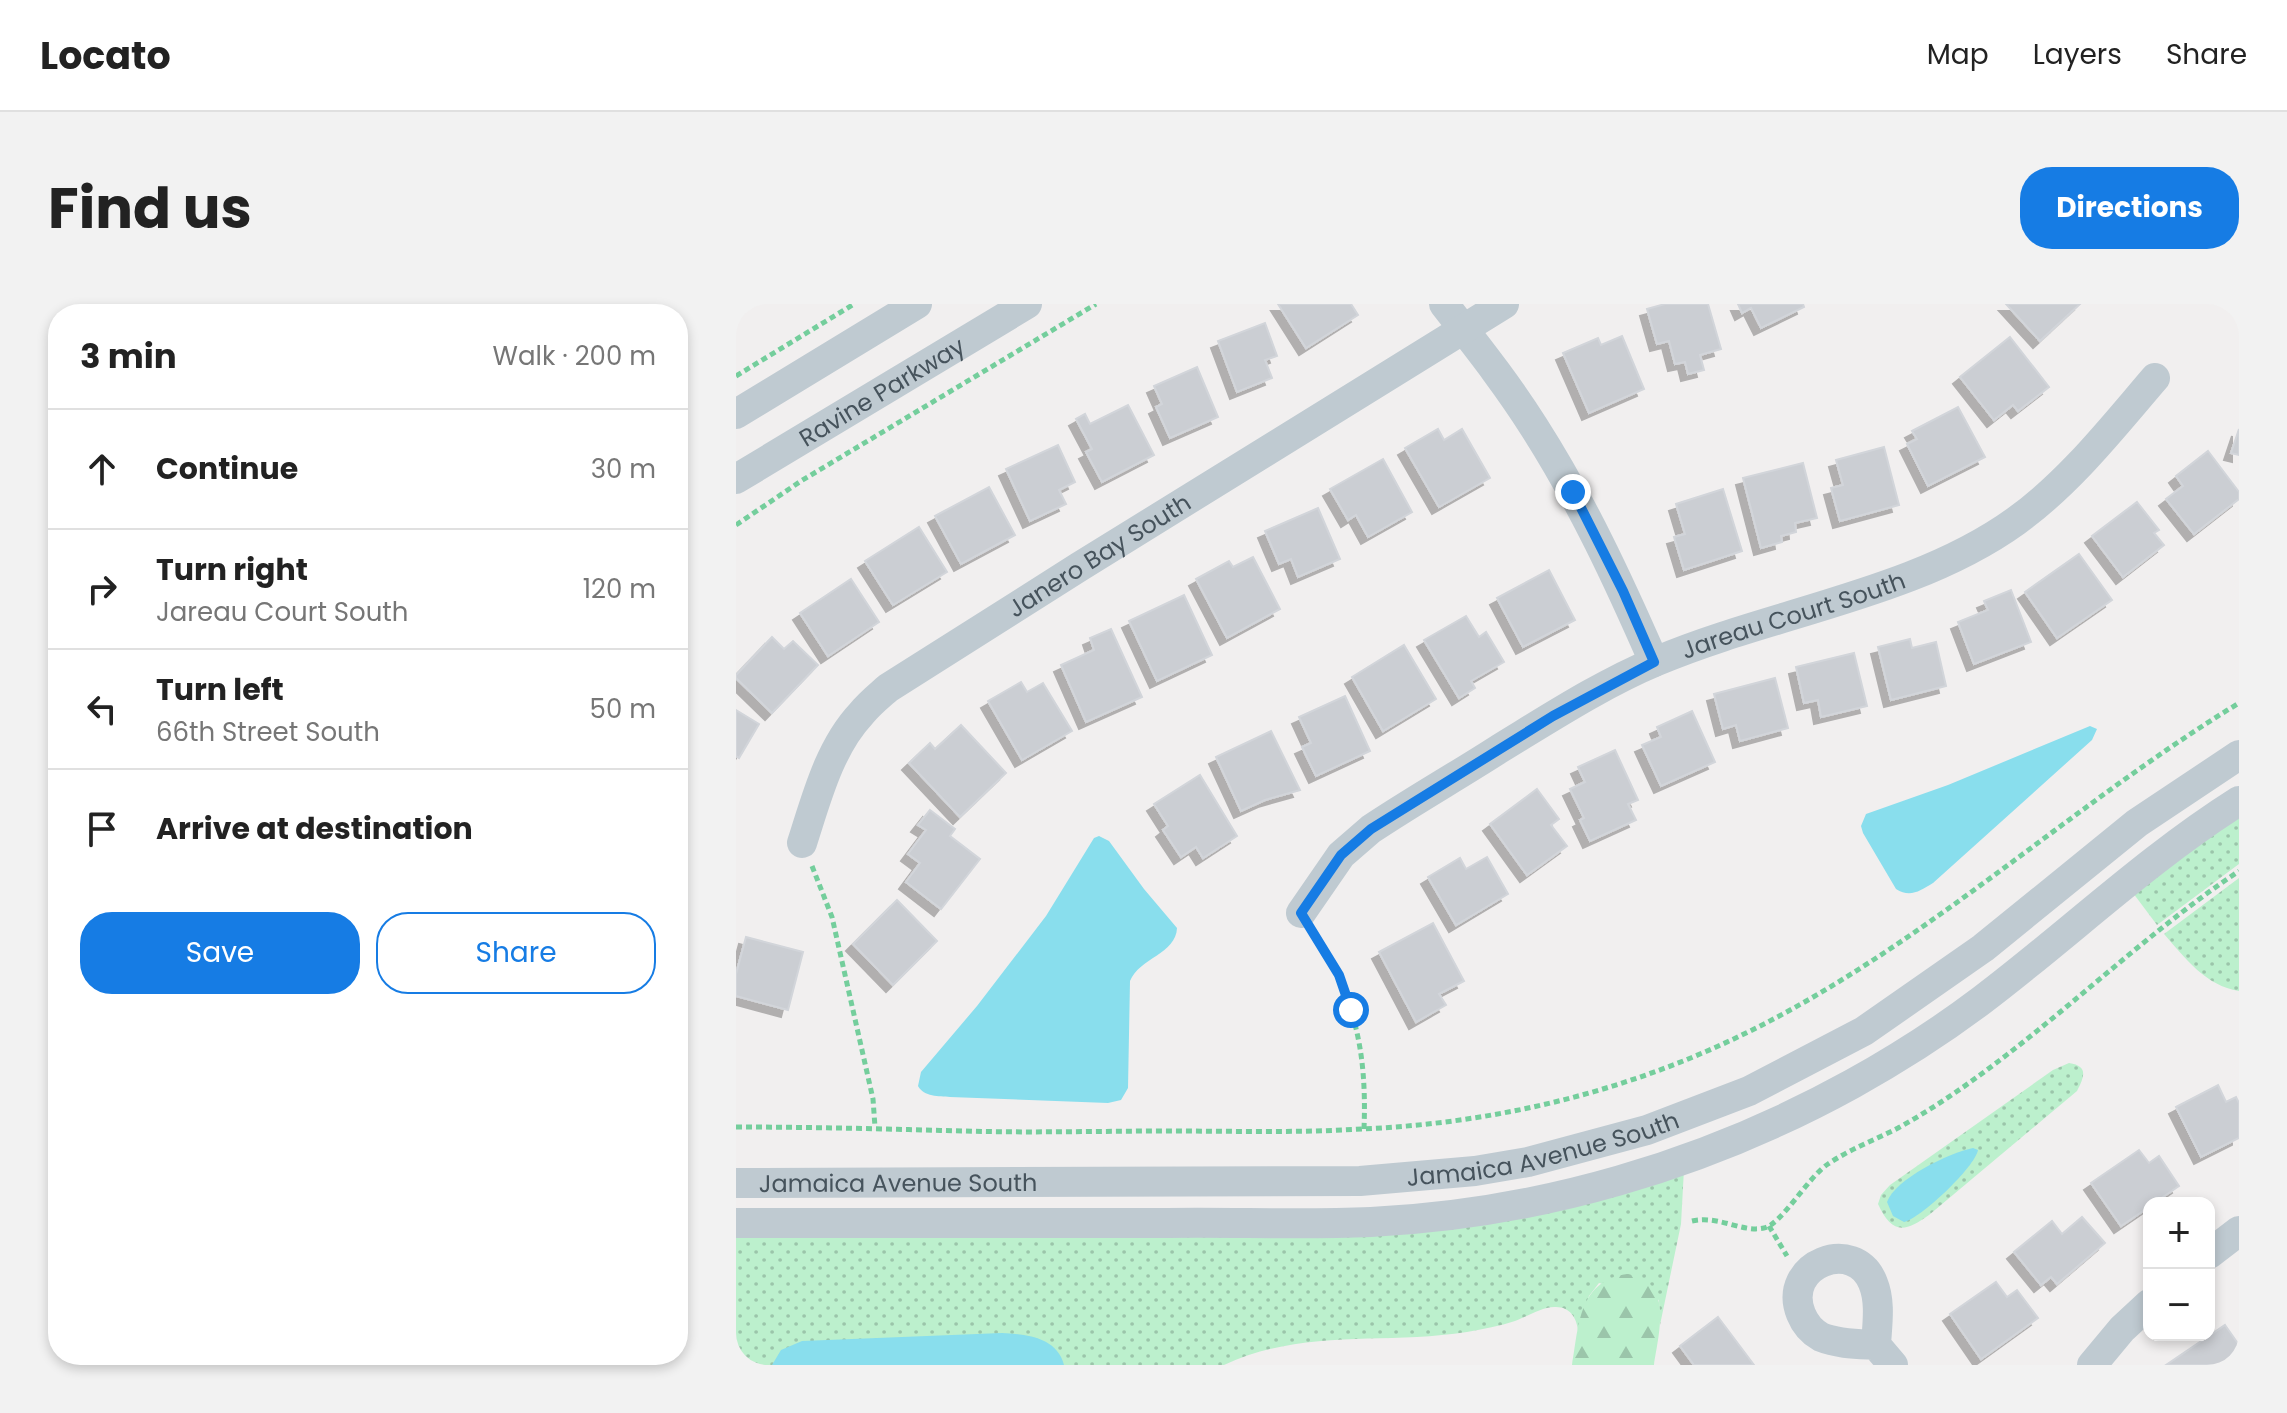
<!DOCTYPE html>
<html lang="en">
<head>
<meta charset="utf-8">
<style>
	:root { --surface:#fff; --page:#f2f2f2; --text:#222; --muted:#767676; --line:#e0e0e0; --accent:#167ce4 }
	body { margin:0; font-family:Poppins,sans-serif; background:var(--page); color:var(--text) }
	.controls { position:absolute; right:24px; bottom:24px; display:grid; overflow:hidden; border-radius:16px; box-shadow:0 4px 12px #0003 }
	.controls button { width:72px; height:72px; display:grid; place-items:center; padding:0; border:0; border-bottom:2px solid var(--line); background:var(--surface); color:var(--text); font:40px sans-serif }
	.stop { position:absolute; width:24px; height:24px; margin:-18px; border:6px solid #167ce4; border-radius:50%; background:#fff }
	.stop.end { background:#167ce4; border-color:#fff; box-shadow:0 2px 8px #0008 }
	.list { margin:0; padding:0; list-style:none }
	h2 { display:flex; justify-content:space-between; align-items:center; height:104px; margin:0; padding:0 32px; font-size:34px }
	h2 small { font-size:26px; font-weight:400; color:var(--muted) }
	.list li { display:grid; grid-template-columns:52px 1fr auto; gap:24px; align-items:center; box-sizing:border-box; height:120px; padding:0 32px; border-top:2px solid var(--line) }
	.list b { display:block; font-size:30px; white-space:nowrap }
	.list p { margin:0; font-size:26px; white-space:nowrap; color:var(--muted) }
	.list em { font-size:26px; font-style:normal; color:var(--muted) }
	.actions { display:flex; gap:16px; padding:24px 32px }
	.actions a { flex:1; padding:18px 0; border:2px solid var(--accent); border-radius:32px; text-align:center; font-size:28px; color:var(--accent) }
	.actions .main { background:var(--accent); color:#fff }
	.icon { flex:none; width:44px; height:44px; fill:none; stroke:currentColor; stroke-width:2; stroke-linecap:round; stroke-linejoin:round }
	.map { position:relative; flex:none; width:1503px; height:1061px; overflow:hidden; border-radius:32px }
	header { display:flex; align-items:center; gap:48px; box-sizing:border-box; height:112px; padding:0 40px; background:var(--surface); border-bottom:2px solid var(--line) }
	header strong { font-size:38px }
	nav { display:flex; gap:44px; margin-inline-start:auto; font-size:28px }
	.intro { display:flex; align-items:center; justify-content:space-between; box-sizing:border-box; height:192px; padding:0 48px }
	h1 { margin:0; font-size:56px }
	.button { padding:20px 36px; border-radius:32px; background:var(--accent); color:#fff; font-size:28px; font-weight:700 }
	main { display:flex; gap:48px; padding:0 48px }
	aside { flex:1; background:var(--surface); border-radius:32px; box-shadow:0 4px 12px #0003 }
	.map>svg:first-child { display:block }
	.grass { fill:url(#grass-dots) }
	.forest { fill:url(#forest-firs) }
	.water { fill:#89deed }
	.building { fill:#cbced3; stroke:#d2d5da; stroke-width:2; filter:url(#shadow) }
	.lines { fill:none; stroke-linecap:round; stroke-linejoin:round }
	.path { stroke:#74ce9c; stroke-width:5; stroke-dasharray:6 4; stroke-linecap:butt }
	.minor { stroke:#bfcad1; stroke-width:30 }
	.route { stroke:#167ce4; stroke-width:10 }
	.labels { text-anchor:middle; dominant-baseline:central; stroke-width:6; stroke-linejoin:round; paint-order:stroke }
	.street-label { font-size:24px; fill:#46535c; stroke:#fff }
</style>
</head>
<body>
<header>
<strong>Locato</strong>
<nav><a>Map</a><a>Layers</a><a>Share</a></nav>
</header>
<div class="intro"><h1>Find us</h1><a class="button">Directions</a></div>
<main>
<aside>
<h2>3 min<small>Walk · 200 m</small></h2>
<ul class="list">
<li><svg class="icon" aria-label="ahead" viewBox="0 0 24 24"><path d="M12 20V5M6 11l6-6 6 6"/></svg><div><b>Continue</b></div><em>30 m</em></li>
<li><svg class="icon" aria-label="right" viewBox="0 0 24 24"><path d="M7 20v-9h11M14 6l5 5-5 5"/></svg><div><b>Turn right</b><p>Jareau Court South</p></div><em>120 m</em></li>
<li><svg class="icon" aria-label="left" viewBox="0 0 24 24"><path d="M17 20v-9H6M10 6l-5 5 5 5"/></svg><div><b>Turn left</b><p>66th Street South</p></div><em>50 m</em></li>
<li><svg class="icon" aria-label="arrive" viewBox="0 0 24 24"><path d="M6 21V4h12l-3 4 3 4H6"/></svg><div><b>Arrive at destination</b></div></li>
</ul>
<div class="actions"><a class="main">Save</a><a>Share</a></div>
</aside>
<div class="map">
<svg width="1503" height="1061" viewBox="0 0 1503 1061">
	<defs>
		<pattern id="grass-dots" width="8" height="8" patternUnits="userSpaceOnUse" patternTransform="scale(2)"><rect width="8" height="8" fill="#bcf0cd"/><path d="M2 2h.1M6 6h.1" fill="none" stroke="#9bc5aa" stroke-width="1.8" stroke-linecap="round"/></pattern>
		<pattern id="forest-firs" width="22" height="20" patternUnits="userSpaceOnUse" patternTransform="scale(2)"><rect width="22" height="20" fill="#bcf0cd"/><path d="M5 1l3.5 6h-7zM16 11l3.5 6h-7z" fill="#9bc5aa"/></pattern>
		<filter id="shadow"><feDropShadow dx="-7" dy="7" stdDeviation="0" flood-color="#0004"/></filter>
	</defs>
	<rect width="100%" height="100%" fill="#f1efef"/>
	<g class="grass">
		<path d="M1503 512V560L1421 621 1397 589Z"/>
		<path d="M1503 574V687C1470 682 1449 654 1428 630Z"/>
		<path d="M1333 759C1353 762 1348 773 1341 787L1193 911C1169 928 1156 931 1142 900L1145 891 1154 881 1317 766Z"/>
		<path d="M948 865 945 920 924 1021 923 996 863 979 853 992 842 1027C841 1014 834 1003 820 1003 807 1002 791 1013 779 1017 764 1022 747 1025 731 1028 648 1041 568 1024 488 1061H0V930L481 929Z"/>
	</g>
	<path class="forest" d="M891 970C938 976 923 1028 918 1061H836C843 1022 842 977 891 970Z"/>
	<g class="water">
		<path d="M1354 422 1361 425 1356 436 1197 579C1184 587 1174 594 1160 585L1127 529 1125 522 1130 510 1212 481Z"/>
		<path d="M363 532 373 537 408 585 441 624C440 650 403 654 394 677L392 784 385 796 372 799 214 793C203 792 188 793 182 782L185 768 241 702 310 612 358 534Z"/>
		<path d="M1237 844 1242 846C1239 863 1185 914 1168 918L1157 912 1151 898C1159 875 1213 849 1237 844Z"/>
		<path d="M266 1029C290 1030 321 1033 328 1061H36L45 1046 66 1037Z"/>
	</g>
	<g class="building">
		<path d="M542 0H615L622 11 570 44Z"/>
		<path d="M929 0H972L985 45 964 51 968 66 952 70 949 58 939 60 933 37 921 40 911 5Z"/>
		<path d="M1002 0H1067L1068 3 1025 24 1015 4 1006 9Z"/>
		<path d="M1270 0H1344L1304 37Z"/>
		<path d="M529 19 541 52 529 56 536 74 501 88 482 37Z"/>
		<path d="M886 32 908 85 853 109 827 49 862 34 865 41Z"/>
		<path d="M1274 33 1313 83 1282 107 1277 101 1258 116 1224 73Z"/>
		<path d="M461 63 482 113 434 134 420 103 426 100 418 82Z"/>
		<path d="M392 101 418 151 366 178 350 148 356 145 340 115 349 110 354 120Z"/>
		<path d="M1222 103 1249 153 1192 182 1171 140 1181 135 1176 127Z"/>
		<path d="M702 125 708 136 726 125 754 174 703 203 669 144Z"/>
		<path d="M1503 125V151L1495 149Z"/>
		<path d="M322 141 339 178 323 186 330 200 294 217 270 165Z"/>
		<path d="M1148 143 1163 201 1104 217 1095 184 1107 181 1100 156Z"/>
		<path d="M1472 147 1503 188V195L1458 230 1430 195 1447 182 1440 172Z"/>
		<path d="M647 155 676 208 632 233 620 211 612 216 594 185Z"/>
		<path d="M1067 159 1081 214 1059 219 1060 228 1045 232 1046 238 1025 244 1007 174Z"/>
		<path d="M253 183 279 231 225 260 199 212Z"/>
		<path d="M987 185 1006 247 948 266 938 233 949 230 940 200Z"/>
		<path d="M1401 198 1423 226 1418 229 1428 241 1387 273 1356 232Z"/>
		<path d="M582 204 604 255 562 273 555 255 543 260 529 227Z"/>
		<path d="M183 223 211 268 157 301 129 257Z"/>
		<path d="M1343 250 1376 296 1321 334 1289 288Z"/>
		<path d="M517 253 544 305 491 334 460 275 493 257 497 263Z"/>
		<path d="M813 266 839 316 787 343 761 294Z"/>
		<path d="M115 275 143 318 92 352 64 309Z"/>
		<path d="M1275 286 1295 338 1238 360 1222 318 1252 306 1248 297Z"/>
		<path d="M448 291 476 351 421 377 393 317Z"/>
		<path d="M730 312 743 333 750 328 768 358 735 377 739 384 723 394 688 336Z"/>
		<path d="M375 325 406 393 350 418 325 361 358 346 354 334Z"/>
		<path d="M36 333 48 345 57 337 82 361 36 409 0 374V371Z"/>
		<path d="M1174 335 1176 344 1200 338 1210 382 1155 396 1142 343Z"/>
		<path d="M668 341 700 395 647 427 616 373Z"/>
		<path d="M1118 349 1131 402 1085 413 1082 396 1068 399 1060 363Z"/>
		<path d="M1039 374 1052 424 1004 437 1000 421 987 425 978 390Z"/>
		<path d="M285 378 291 388 307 379 336 427 286 456 252 397Z"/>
		<path d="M609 392 634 447 580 472 566 443 575 439 563 413Z"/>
		<path d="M0 406 23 420 3 454 0 452Z"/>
		<path d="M956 407 979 458 925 482 906 441 925 433 921 423Z"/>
		<path d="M225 421 270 469 224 513 173 459 194 439 199 445Z"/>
		<path d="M535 427 564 486 529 496 505 507 480 453Z"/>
		<path d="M879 446 902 496 892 500 900 516 854 537 844 516 848 514 834 485 849 478 842 463Z"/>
		<path d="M464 471 501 532 467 554 460 543 445 553 427 526 432 522 418 500Z"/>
		<path d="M801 485 823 515 815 521 831 542 791 571 754 520Z"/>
		<path d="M194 506 219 525 214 532 244 555 205 605 170 578 184 559 172 550 190 526 182 521Z"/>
		<path d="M751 553 772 590 720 621 692 573 724 554 730 565Z"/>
		<path d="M161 596 201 637 157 681 117 640Z"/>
		<path d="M697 619 728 677 703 690 710 701 680 718 643 648Z"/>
		<path d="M10 633 67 648 52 706 0 692V670Z"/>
		<path d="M1482 781 1490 798 1500 793 1503 799V834L1465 853 1440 803Z"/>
		<path d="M1403 846 1413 859 1423 852 1443 882 1418 899H1413V903L1385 922 1355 879Z"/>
		<path d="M1346 913 1369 939 1321 980 1315 973 1305 981 1278 948 1316 917 1326 930Z"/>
		<path d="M1260 978 1271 993 1281 986 1302 1014 1245 1055 1214 1010Z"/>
		<path d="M982 1013 1018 1061H958L944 1042Z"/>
		<path d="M1489 1021 1503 1041V1052L1490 1061H1430Z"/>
	</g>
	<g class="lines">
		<g class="path">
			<path d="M0 72 118 0"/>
			<path d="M0 221 65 177 360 0"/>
			<path d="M76 562 96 613 137 795 139 823"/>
			<path d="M578 629C619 695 631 747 628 825"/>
			<path d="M0 823C76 823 152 825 228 827 295 829 363 827 431 827 496 827 561 829 626 825 760 819 890 788 1010 729 1188 642 1334 502 1503 399"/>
			<path d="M956 917C983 911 1006 929 1028 924 1045 921 1072 873 1092 860 1114 845 1139 836 1162 824 1191 808 1218 790 1244 771 1333 706 1412 628 1503 567"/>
			<path d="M1033 922 1051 952"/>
		</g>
		<g class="minor">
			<path d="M708 0C739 40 771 80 798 123 846 198 883 278 918 358"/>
			<path d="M0 110 181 0"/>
			<path id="s1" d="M0 175 291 0"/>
			<path id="s2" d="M66 539C80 496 93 444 125 410 133 400 143 392 152 384L343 263 768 0"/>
			<path id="s3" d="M565 609 605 551 635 525C677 497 721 472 763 445 814 414 866 380 921 357 1037 308 1179 290 1280 217 1334 178 1376 124 1419 74"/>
			<path id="s4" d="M0 879 624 877 739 867 792 858 911 826 1013 787 1128 727 1247 644 1401 519 1503 451"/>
			<path d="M0 919C144 919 288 920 431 919 499 918 567 921 635 918 803 910 969 861 1116 780 1161 755 1205 727 1246 696 1332 631 1411 555 1503 497"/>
			<path d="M1473 950 1503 927"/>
			<path d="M1140 1041C1123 1040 1102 1040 1085 1033 1076 1028 1069 1020 1065 1010 1045 960 1119 932 1137 979 1145 998 1141 1022 1140 1041L1157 1061"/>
			<path d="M1356 1061 1386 1025 1413 1000"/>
		</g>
	</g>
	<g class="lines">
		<path class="route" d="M615 706 603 671 565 609 605 551 635 525 817 412 918 358 887 287 837 188"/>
	</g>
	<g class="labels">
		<g class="street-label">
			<text stroke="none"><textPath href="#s1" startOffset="170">Ravine Parkway</textPath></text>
			<text stroke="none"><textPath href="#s2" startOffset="430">Janero Bay South</textPath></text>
			<text stroke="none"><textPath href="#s3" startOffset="586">Jareau Court South</textPath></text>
			<text stroke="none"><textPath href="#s4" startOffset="810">Jamaica Avenue South</textPath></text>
			<text stroke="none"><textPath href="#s4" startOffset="162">Jamaica Avenue South</textPath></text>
		</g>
	</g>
</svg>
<div class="controls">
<button>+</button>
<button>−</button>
</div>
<div class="stop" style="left:615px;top:706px"></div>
<div class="stop end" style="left:837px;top:188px"></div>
</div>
</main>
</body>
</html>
